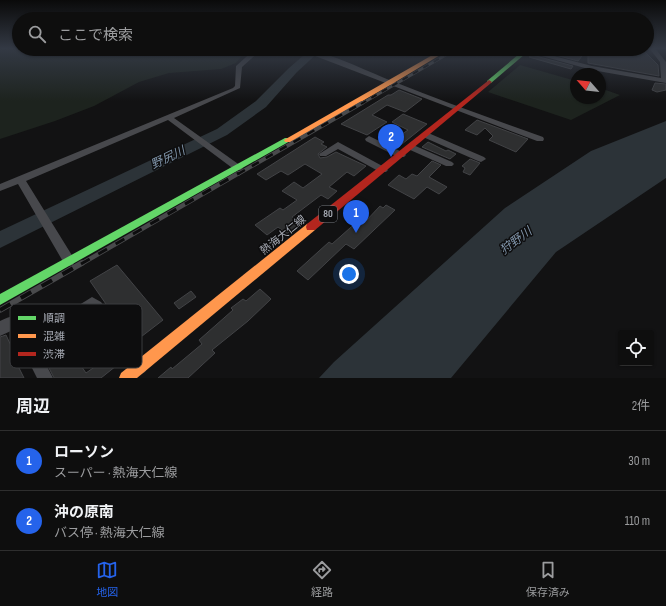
<!DOCTYPE html>
<html lang="ja">
<head>
<meta charset="utf-8">
<style>
	:root { --surface:#0e0e0e; --page:#1c1c1c; --text:#f1f3f6; --muted:#9b9c9e; --line:#2e2e2e; --accent:#2563eb }
	body { margin:0; font-family:"Sofia Sans Condensed","Noto Sans JP",sans-serif; background:var(--page); color:var(--text) }
	.controls { position:absolute; right:12px; bottom:12px; display:grid; overflow:hidden; border-radius:4px; box-shadow:0 1px 3px #0004 }
	.controls button { width:36px; height:36px; display:grid; place-items:center; padding:0; border:0; border-bottom:1px solid var(--line); background:var(--surface); color:var(--text); font:20px sans-serif }
	.compass { position:absolute; left:570px; top:68px; width:36px; height:36px; border-radius:50%; background:var(--surface); box-shadow:0 1px 3px #0004; rotate:298deg }
	.you { position:absolute; left:349px; top:274px; width:14px; height:14px; margin:-10px; border:3px solid #fff; border-radius:50%; background:#1a73e8; box-shadow:0 0 0 6px #1a73e833 }
	.badge { display:grid; place-items:center; width:26px; height:26px; border-radius:50%; background:var(--accent); color:#fff; font-size:13px; font-weight:700 }
	.pin { position:absolute; translate:-50% -33px; filter:drop-shadow(0 1px 2px #0008) }
	.pin::after { content:''; position:absolute; top:21px; width:14px; height:12px; background:inherit; clip-path:polygon(0 0,100% 0,50% 100%) }
	.list { margin:0; padding:0; list-style:none }
	h2 { display:flex; justify-content:space-between; align-items:center; height:52px; margin:0; padding:0 16px; font-size:17px }
	h2 small { font-size:13px; font-weight:400; color:var(--muted) }
	.list li { display:grid; grid-template-columns:26px 1fr auto; gap:12px; align-items:center; box-sizing:border-box; height:60px; padding:0 16px; border-top:1px solid var(--line) }
	.list b { display:block; font-size:15px; white-space:nowrap }
	.list p { margin:0; font-size:13px; white-space:nowrap; color:var(--muted) }
	.list em { font-size:13px; font-style:normal; color:var(--muted) }
	.icon { flex:none; width:22px; height:22px; fill:none; stroke:currentColor; stroke-width:2; stroke-linecap:round; stroke-linejoin:round }
	.map { position:relative; flex:none; width:666px; height:378px; overflow:hidden }
	.search { position:absolute; background:var(--surface); box-shadow:0 1px 3px #0004; left:12px; right:12px; top:12px; height:44px; display:flex; align-items:center; gap:10px; box-sizing:border-box; padding:0 14px; border-radius:22px; color:var(--muted); font-size:15px }
	.sheet { height:172px; background:var(--surface) }
	nav { display:flex; justify-content:space-around; align-items:center; box-sizing:border-box; height:56px; border-top:1px solid var(--line); background:var(--surface); font-size:11px; color:var(--muted) }
	nav a { display:grid; justify-items:center; gap:2px }
	nav .on { color:var(--accent) }
	.map>svg:first-child { display:block }
	.green { fill:#1d231e }
	.water { fill:#2c3338 }
	.lines { fill:none; stroke-linecap:round; stroke-linejoin:round }
	.river { fill:#2c3338; fill-rule:evenodd }
	.building { fill:#2e2f30; stroke:#424346 }
	.street { fill:#47484c; fill-rule:evenodd }
	.fast { fill:#63d668; fill-rule:evenodd }
	.slow { fill:#ff974d; fill-rule:evenodd }
	.jam { fill:#b3261e; fill-rule:evenodd }
	.rail-far3-casing { stroke:#494a4c; stroke-width:3 }
	.rail-far2-casing { stroke:#494a4c; stroke-width:4 }
	.rail-far1-casing { stroke:#494a4c; stroke-width:4.5 }
	.rail-casing { stroke:#494a4c; stroke-width:5.5 }
	.rail-far3 { stroke:#0d0d0e; stroke-width:2; stroke-dasharray:6; stroke-linecap:butt }
	.rail-far2 { stroke:#0d0d0e; stroke-width:2.5; stroke-dasharray:8; stroke-linecap:butt }
	.rail-far1 { stroke:#0d0d0e; stroke-width:3; stroke-dasharray:10; stroke-linecap:butt }
	.rail { stroke:#0d0d0e; stroke-width:4; stroke-dasharray:12; stroke-linecap:butt }
	.labels { text-anchor:middle; dominant-baseline:central; stroke-width:3; stroke-linejoin:round; paint-order:stroke }
	.shield { fill:#0d0d0e; stroke:#777a81; stroke-width:1 }
	.shield-label { font-size:10px; font-weight:bold; fill:#a5a9b2 }
	.street-label { font-size:11px; fill:#a5a9b2; stroke:#0d0d0e }
	.water-label { font-size:12px; font-style:italic; fill:#8095aa; stroke:#0d0d0e }
	.key { fill:#0d0d0e; stroke:#3b3c3f; stroke-width:1 }
	.key-label { font-size:11px; fill:#a5a9b2 }
</style>
</head>
<body>
<div class="map">
<svg width="666" height="378" viewBox="0 0 666 378">
	<rect width="100%" height="100%" fill="#121213"/>
	<g class="green">
		<path d="M0 48 19 49H247L236 63 221 69 169 73 139 82 94 106 55 121 0 139Z"/>
		<path d="M520 65 576 81V98H600V88L620 95 571 120 488 92Z"/>
	</g>
	<path class="water" d="M666 121V178L556 252 451 378H319L334 362 505 208 591 151Z"/>
	<g class="lines">
		<path class="river" d="M311 49H322L297 72 266 107 227 135 0 248V231L217 129 256 101 289 68Z"/>
	</g>
	<g class="building">
		<path d="M538 49H558L572 52V49L586 51 578 61 537 50Z"/>
		<path d="M610 49H642L658 65 659 76 588 63V51L609 54Z"/>
		<path d="M532 55 573 66 571 69 529 57Z"/>
		<path d="M655 83 666 84V90L657 92 652 90Z"/>
		<path d="M399 90 422 99 405 112 387 105 372 115 387 122 367 135 341 124 388 95H391Z"/>
		<path d="M403 114 427 124 397 148 388 144 408 130 392 122Z"/>
		<path d="M477 120 528 139 516 152 489 140 493 136 485 128 477 135 465 130Z"/>
		<path d="M315 137 324 142 321 144 327 147 318 154 320 158 327 157 336 152 366 166 354 176 347 172 329 187 337 191 328 199 321 195 292 217 301 223 287 234 278 227 267 235 255 225 280 208 283 210 297 200 282 191 294 182 303 188 322 174 305 164 288 175 281 171 266 180 257 174Z"/>
		<path d="M428 142 446 151 448 150 456 154 450 159 422 147Z"/>
		<path d="M470 159 480 163 470 175 463 172 465 168 462 166Z"/>
		<path d="M432 161 441 165 429 177 447 187 439 194 427 187 414 199 388 185 399 175 406 179 412 174 417 176Z"/>
		<path d="M386 205 395 210 354 249 346 244 308 280 297 271 329 242 332 244 359 220 364 223 380 206 383 208Z"/>
		<path d="M117 265 163 320 133 343 90 281Z"/>
		<path d="M260 289 271 299 248 321 212 350 215 353 188 378H158L171 367 172 369 202 344 199 340 233 310 231 308 243 299 246 301Z"/>
		<path d="M191 291 196 297 179 309 174 303Z"/>
		<path d="M89 315 93 320 91 321 104 340 77 360 86 373 110 356 116 366 101 378H54L39 348Z"/>
		<path d="M6 335 20 365 18 366 24 378H0V337Z"/>
	</g>
	<g class="lines">
		<g class="street">
			<path d="M649 48H655L666 62V83L592 70 524 51 527 49 592 66 661 78 660 62Z"/>
			<path d="M255 49H262L242 67 240 88 174 118 241 166 243 168 241 170H235L168 120 26 181 73 257 75 261 73 265 69 266 65 265 18 184 0 191V184L233 88 235 86 236 66Z"/>
			<path d="M297 49C324 49 366 71 392 81 442 101 493 119 543 137L544 139 543 141H537Z"/>
			<path d="M426 132 484 157 486 159 481 162 478 161 423 137 422 135Z"/>
			<path d="M369 136 404 153 406 155 404 157H398L366 141 365 139Z"/>
			<path d="M338 142 386 168 388 170 386 172H380L338 149 326 156H320L319 154Z"/>
			<path d="M411 144 452 162 454 164 452 166H446L408 149 407 147Z"/>
			<path d="M92 297 101 302 145 362 148 367 145 372 140 375 135 372 92 311 37 347 53 378H37L13 330 0 336V321C8 317 13 315 22 318L31 335Z"/>
		</g>
		<g class="fast">
			<path d="M525 49H531L491 83H487V81Z"/>
			<path d="M285 138H291L292 140 0 305V294Z"/>
		</g>
		<g class="slow">
			<path d="M443 49H450L392 84 291 142H285L284 140Z"/>
			<path d="M311 223 315 224 316 227 315 230 137 378H119L121 373 307 224Z"/>
		</g>
		<path class="jam" d="M489 80 492 82 491 83 315 230H307L306 227 307 224Z"/>
		<g class="rail-far3-casing">
			<path id="rail-far3" d="M361 104 456 49"/>
		</g>
		<g class="rail-far2-casing">
			<path id="rail-far2" d="M238 174 362 103"/>
		</g>
		<g class="rail-far1-casing">
			<path id="rail-far1" d="M81 264 239 173"/>
		</g>
		<g class="rail-casing">
			<path id="rail" d="M0 310 82 263"/>
		</g>
		<use href="#rail-far3" class="rail-far3"/>
		<use href="#rail-far2" class="rail-far2"/>
		<use href="#rail-far1" class="rail-far1"/>
		<use href="#rail" class="rail"/>
	</g>
	<linearGradient id="sky" x2="0" y2="1"><stop stop-color="#0a0a0a"/><stop offset="0.48" stop-color="#333944"/><stop offset="1" stop-color="#333944" stop-opacity="0"/></linearGradient>
	<rect width="666" height="101" fill="url(#sky)"/>
	<g class="labels">
		<rect class="shield" x="319" y="206" width="18" height="16" rx="3"/>
		<g class="shield-label">
			<text x="328" y="214">80</text>
		</g>
		<g class="street-label">
			<text transform="translate(283 235) rotate(-39)">熱海大仁線</text>
		</g>
		<g class="water-label">
			<text transform="translate(168 158) rotate(-26)">野尻川</text>
			<text transform="translate(516 241) rotate(-37)">狩野川</text>
		</g>
	</g>
	<rect x="10" y="304" width="132" height="64" rx="6" class="key"/>
	<rect x="18" y="316" width="18" height="4" fill="#63d668"/>
	<rect x="18" y="334" width="18" height="4" fill="#ff974d"/>
	<rect x="18" y="352" width="18" height="4" fill="#b3261e"/>
	<g class="key-label">
		<text x="43" y="322">順調</text>
		<text x="43" y="340">混雑</text>
		<text x="43" y="358">渋滞</text>
	</g>
</svg>
<div class="controls">
<button><svg class="icon" aria-label="locate" viewBox="0 0 24 24"><circle cx="12" cy="12" r="6"/><path d="M12 2v4M12 18v4M2 12h4M18 12h4"/></svg></button>
</div>
<svg class="compass" viewBox="-18 -18 36 36"><path d="M0-13l5 13h-10z" fill="#e53935"/><path d="M0 13l5-13h-10z" fill="#9b9c9e"/></svg>
<div class="you"></div>
<div class="pin badge" style="left:356px;top:233px">1</div>
<div class="pin badge" style="left:391px;top:157px">2</div>
<div class="search"><svg class="icon" aria-label="search" viewBox="0 0 24 24"><circle cx="10" cy="10" r="6"/><path d="M15 15l6 6"/></svg>ここで検索</div>
</div>
<section class="sheet">
<h2>周辺<small>2件</small></h2>
<ul class="list">
<li><span class="badge">1</span><div><b>ローソン</b><p>スーパー · 熱海大仁線</p></div><em>30 m</em></li>
<li><span class="badge">2</span><div><b>沖の原南</b><p>バス停 · 熱海大仁線</p></div><em>110 m</em></li>
</ul>
</section>
<nav>
<a class="on"><svg class="icon" aria-label="map" viewBox="0 0 24 24"><path d="M3 6l6-2 6 2 6-2v14l-6 2-6-2-6 2zM9 4v14M15 6v14"/></svg>地図</a>
<a><svg class="icon" aria-label="directions" viewBox="0 0 24 24"><path d="M12 3l9 9-9 9-9-9zM9 14v-3h6M13 9l2 2-2 2"/></svg>経路</a>
<a><svg class="icon" aria-label="saved" viewBox="0 0 24 24"><path d="M7 4h10v16l-5-4-5 4z"/></svg>保存済み</a>
</nav>
</body>
</html>
